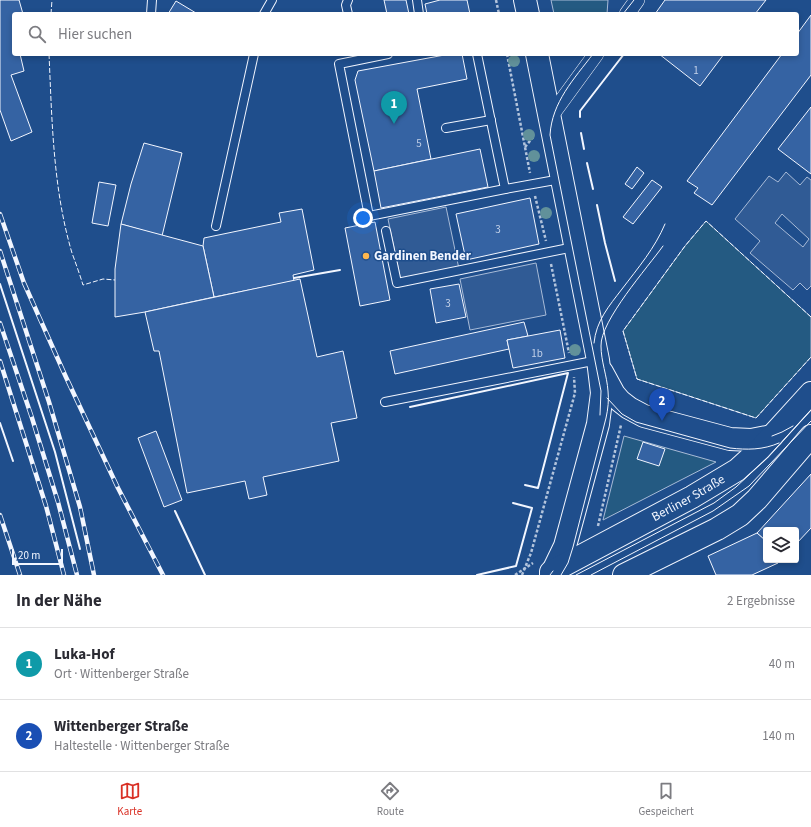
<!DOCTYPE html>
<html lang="de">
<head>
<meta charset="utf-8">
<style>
	:root { --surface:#fff; --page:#f2f2f3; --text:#2b2b33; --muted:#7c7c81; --line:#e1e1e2; --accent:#d93025 }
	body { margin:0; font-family:"Source Sans 3",sans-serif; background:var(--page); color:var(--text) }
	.controls { position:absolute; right:12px; bottom:12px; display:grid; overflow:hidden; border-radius:4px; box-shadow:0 2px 6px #0003 }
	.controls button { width:36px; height:36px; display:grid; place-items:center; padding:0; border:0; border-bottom:1px solid var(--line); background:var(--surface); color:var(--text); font:20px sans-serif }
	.scale { position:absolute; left:12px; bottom:10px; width:51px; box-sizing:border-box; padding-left:4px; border:2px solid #f2f6ff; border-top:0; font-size:11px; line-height:14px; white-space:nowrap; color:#f2f6ff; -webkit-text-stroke:3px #1f4e8c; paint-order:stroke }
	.you { position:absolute; left:363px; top:218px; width:14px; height:14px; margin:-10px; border:3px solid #fff; border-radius:50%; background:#1a73e8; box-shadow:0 0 0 6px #1a73e833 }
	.badge { display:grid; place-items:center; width:26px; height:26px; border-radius:50%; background:var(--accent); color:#fff; font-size:13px; font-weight:700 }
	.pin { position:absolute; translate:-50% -33px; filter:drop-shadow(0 1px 2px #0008) }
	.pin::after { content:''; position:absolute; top:21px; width:14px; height:12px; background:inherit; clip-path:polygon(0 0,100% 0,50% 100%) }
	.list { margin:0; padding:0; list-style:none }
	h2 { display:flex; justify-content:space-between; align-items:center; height:52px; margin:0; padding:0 16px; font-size:17px }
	h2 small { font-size:13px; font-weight:400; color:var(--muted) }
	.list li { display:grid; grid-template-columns:26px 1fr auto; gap:12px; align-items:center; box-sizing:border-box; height:72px; padding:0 16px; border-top:1px solid var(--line) }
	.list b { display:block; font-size:15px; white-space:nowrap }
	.list p { margin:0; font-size:13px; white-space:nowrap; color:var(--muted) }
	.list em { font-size:13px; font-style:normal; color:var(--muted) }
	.icon { flex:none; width:22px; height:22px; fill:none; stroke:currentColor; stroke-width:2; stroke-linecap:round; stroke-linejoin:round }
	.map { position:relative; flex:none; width:811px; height:575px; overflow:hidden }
	.search { position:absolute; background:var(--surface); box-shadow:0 2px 6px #0003; left:12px; right:12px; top:12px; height:44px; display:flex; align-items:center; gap:10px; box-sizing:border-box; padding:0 14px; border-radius:4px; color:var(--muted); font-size:15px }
	.sheet { height:196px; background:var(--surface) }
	nav { display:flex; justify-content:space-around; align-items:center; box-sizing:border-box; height:56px; border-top:1px solid var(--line); background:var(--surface); font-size:11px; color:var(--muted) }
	nav a { display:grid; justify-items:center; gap:2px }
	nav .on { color:var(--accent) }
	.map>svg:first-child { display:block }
	.green { fill:#245a82; stroke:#a8bbd7 }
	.parking { fill:#305b95; stroke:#a8bbd7; fill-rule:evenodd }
	.building { fill:#3563a3; stroke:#f2f6ff }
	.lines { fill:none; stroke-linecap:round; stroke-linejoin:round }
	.service-casing { stroke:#f2f6ff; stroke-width:10 }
	.minor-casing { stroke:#f2f6ff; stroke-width:16 }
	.secondary-casing { stroke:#f2f6ff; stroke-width:24 }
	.path { stroke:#b3c4dc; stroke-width:2.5; stroke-dasharray:3 2; stroke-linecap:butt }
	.service { stroke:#1f4e8c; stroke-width:8 }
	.minor { stroke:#1f4e8c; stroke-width:15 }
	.secondary { stroke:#1f4e8c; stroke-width:22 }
	.tram { stroke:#f2f6ff; stroke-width:1 }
	.rail-casing { stroke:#f2f6ff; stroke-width:4.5 }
	.rail { stroke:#1f4e8c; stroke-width:3; stroke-dasharray:9; stroke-linecap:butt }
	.fence { stroke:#f2f6ff; stroke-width:1; stroke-dasharray:5 2; stroke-linecap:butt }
	.wall { stroke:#f2f6ff; stroke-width:2 }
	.tree { fill:#61919a }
	.poi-dot { fill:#ffb74d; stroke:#1f4e8c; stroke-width:1.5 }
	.labels { text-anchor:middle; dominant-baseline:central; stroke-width:3; stroke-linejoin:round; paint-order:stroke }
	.number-label { font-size:11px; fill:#c3d1e8 }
	.poi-label { font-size:13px; font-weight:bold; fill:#f2f6ff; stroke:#1f4e8c; text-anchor:start }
	.street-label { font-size:13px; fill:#f2f6ff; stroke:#1f4e8c }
</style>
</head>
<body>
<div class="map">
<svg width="811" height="575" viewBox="0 0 811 575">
	<rect width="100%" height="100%" fill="#1f4e8c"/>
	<g class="green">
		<path d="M551 0H608L607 14H554Z"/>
		<path d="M706 221 811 317V357L756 418 637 379 623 331 685 246Z"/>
		<path d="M624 436 716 462 603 520Z"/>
	</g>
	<g class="parking">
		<path d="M786 172 800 185 807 177 811 180V286L807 290 800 283 793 290 750 253 760 241 735 219 769 176 778 182ZM782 214 809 239 803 247 775 223Z"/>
		<path d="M446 207 459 269 401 281 388 219Z"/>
		<path d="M536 263 546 315 470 330 460 279Z"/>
	</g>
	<g class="building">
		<path d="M0 0H19L23 14H14V54H20L24 71 11 75 32 132 11 141 0 110Z"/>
		<path d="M384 0H406L409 14H387Z"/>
		<path d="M440 0H467L470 14H427L425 4Z"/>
		<path d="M665 0H766L755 14H655Z"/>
		<path d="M176 1 196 13V14H168Z"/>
		<path d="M811 15V75L712 205 694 193 698 188 687 181 782 54H797V34Z"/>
		<path d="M450 54H462L467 79 417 89 431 159 374 171 355 80 358 71Z"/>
		<path d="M659 54H724L700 86Z"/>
		<path d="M811 107V174L778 149Z"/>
		<path d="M144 143 182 153 162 236 121 224 131 184Z"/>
		<path d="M480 149 488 187 381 208 374 171Z"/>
		<path d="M637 167 644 173 632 189 625 184Z"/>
		<path d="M652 180 662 187 633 224 623 217Z"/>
		<path d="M99 182 116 185 108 226 92 223Z"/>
		<path d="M530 198 539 244 466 260 456 214Z"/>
		<path d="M302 209 314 270 293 275 294 281 214 297 203 246 204 238 281 222 279 213Z"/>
		<path d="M375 222 390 300 360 306 345 228Z"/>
		<path d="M121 224 203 246 214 297 145 312 115 317V269Z"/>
		<path d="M300 279 317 357 343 351 357 418 331 423 339 461 263 477 267 495 249 499 245 481 187 493 159 351H154L145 312Z"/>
		<path d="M459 284 466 317 436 323 430 289Z"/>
		<path d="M524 322 528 336 507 340 509 349 395 374 390 351Z"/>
		<path d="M560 330 565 358 513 368 507 340Z"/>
		<path d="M156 431 182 500 164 507 138 438Z"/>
		<path d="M643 442 665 449 659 466 637 459Z"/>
		<path d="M811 474V528L796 544V530H766V541L757 533Z"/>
		<path d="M757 533 766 541V560H781L778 563 752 575H716L708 556Z"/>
	</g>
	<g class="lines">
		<g class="service-casing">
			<g id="service">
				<path d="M417 0 419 14"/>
				<path d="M151 14 152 0"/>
				<path d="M264 14 272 0"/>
				<path d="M348 14 346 5 348 0"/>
				<path d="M388 54 339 64 369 216 505 189"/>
				<path d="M477 54 505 189 561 179"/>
				<path d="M446 128 491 120"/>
				<path d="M216 226 254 54"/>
				<path d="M386 231 397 283 574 247"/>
				<path d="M385 402 598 360"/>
			</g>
		</g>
		<g class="minor-casing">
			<g id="minor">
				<path d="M627 14 637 0"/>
				<path d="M550 117 596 54"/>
			</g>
		</g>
		<g class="secondary-casing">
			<g id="secondary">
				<path d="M525 0 528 14"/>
				<path d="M537 54 598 360 602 393 598 424 565 546 551 575"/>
				<path d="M602 372 614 394 620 401 629 408 644 416 730 439 751 440 772 436"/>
				<path id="s1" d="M551 572 692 497 737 470 760 449 811 393"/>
				<path d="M624 575 717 529 740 515 757 499 811 436"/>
			</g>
		</g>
		<g class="path">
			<path d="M496 0 499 14"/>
			<path d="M507 54 530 173"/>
			<path d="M525 147 534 136"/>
			<path d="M535 196 546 241"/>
			<path d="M551 264 569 353"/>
			<path d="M598 526 621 425"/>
			<path d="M515 575 533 563"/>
			<path d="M522 575 531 553 575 393 574 377"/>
		</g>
		<use href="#service" class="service"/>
		<use href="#minor" class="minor"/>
		<use href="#secondary" class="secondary"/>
		<g class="tram">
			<path d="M623 14 634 0"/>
			<path d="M593 54C574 79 552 102 550 135L601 391 600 415"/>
			<path d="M594 343C596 321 609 306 622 289 638 268 655 248 665 224"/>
			<path d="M607 398 622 414 636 422 730 448C747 450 763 450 779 443"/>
			<path d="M772 436 782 432 793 426"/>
			<path d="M550 575 553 571"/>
			<path d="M561 575 568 563 573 547 606 418C608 409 609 400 608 391 607 376 601 361 601 346 600 321 648 267 663 246"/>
			<path d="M576 575 714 503 736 487 767 458 811 410"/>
			<path d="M591 575 713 511 749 486 811 421"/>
		</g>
		<g class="rail-casing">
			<g id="rail">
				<path d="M0 214 24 283 65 375 118 488 163 575"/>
				<path d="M0 251 49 402 80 507 94 575"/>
				<path d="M0 323 32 418 58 502 77 575"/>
				<path d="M0 361 46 506 64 575"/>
				<path d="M0 515 20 575"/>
			</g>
		</g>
		<use href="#rail" class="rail"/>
		<g class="fence">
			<path d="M51 14 52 0"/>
			<path d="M49 54C52 121 53 189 72 253 76 264 80 275 83 285L103 279 115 280"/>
			<path d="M811 317 706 221 685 246 623 331 637 379 756 418 811 357"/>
		</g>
		<g class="wall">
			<path d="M580 117V111L624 54"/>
			<path d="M581 133 584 149"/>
			<path d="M587 163 593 189"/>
			<path d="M597 205 605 243 615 281"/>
			<path d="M294 278 340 270"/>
			<path d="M0 284 55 452 80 549"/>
			<path d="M410 407 568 373 538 488 525 485"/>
			<path d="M0 423 13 461"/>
			<path d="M175 511 205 575"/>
			<path d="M477 575 516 566 532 508 513 503"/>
		</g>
	</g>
	<g class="tree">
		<circle cx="514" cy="61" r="6"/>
		<circle cx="529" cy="135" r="6"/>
		<circle cx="534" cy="156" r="6"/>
		<circle cx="546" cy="213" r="6"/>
		<circle cx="575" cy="350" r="6"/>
	</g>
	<circle class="poi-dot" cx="366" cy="256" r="4"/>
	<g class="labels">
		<g class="number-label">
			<text x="696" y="70">1</text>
			<text x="419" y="143">5</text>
			<text x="498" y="229">3</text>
			<text x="448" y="303">3</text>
			<text x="537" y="353">1b</text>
		</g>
		<g class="poi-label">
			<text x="374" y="256">Gardinen Bender</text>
		</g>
		<g class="street-label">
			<text stroke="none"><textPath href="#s1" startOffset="156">Berliner Straße</textPath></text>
		</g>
	</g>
</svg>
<div class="controls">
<button><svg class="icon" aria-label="layers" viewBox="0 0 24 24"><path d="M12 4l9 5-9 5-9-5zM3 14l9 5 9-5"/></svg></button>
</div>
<div class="scale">20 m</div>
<div class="you"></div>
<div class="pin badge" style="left:394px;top:124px;background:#0f9aa8">1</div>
<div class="pin badge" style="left:662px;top:421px;background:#1a4fb4">2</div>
<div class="search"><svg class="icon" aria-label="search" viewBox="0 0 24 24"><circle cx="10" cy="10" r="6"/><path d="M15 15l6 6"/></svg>Hier suchen</div>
</div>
<section class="sheet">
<h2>In der Nähe<small>2 Ergebnisse</small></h2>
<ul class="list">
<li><span class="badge" style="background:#0f9aa8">1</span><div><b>Luka-Hof</b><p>Ort · Wittenberger Straße</p></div><em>40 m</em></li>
<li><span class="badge" style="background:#1a4fb4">2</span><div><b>Wittenberger Straße</b><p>Haltestelle · Wittenberger Straße</p></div><em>140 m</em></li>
</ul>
</section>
<nav>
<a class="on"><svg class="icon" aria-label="map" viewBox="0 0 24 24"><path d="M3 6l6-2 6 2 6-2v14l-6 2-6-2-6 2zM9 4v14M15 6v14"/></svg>Karte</a>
<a><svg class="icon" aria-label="directions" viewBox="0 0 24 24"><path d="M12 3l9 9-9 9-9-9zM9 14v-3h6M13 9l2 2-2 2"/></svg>Route</a>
<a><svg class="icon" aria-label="saved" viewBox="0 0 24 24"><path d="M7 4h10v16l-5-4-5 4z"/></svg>Gespeichert</a>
</nav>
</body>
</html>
